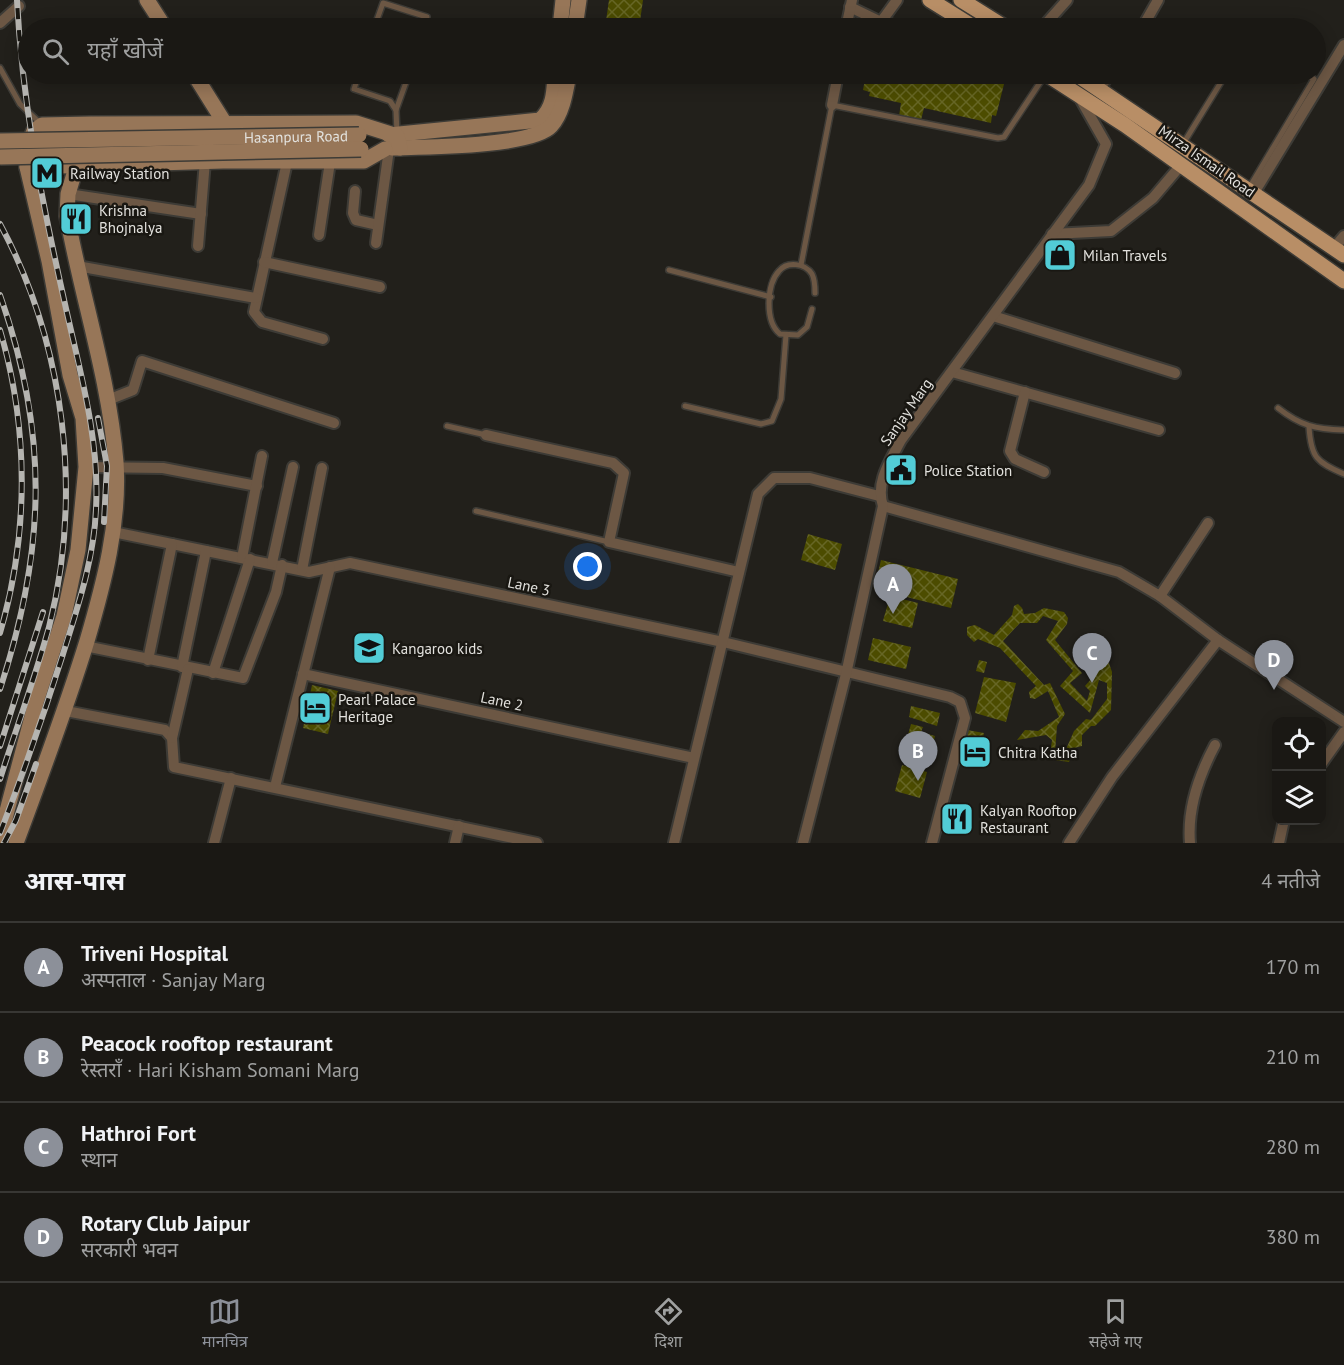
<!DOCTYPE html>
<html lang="hi">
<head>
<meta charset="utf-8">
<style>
	:root { --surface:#1a1814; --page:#272522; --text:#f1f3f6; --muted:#9fa0a0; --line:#383734; --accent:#8c9099 }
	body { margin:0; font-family:"PT Sans","Noto Sans Devanagari",sans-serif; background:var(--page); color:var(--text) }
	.controls { position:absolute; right:18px; bottom:18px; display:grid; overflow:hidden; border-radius:12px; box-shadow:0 3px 15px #0003 }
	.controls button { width:54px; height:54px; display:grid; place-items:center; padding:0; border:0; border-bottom:2px solid var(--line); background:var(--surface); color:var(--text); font:30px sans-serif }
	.you { position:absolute; left:588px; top:567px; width:21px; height:21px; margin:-15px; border:4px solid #fff; border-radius:50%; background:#1a73e8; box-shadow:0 0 0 9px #1a73e833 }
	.badge { display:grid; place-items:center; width:39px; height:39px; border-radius:50%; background:var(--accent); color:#fff; font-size:20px; font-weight:700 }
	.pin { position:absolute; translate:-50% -50px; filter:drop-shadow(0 2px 3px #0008) }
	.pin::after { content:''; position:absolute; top:32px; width:21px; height:18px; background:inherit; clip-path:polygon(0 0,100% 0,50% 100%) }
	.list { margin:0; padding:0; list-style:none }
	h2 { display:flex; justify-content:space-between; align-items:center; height:78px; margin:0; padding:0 24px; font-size:26px }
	h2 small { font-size:20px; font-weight:400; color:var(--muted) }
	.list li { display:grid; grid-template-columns:39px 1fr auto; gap:18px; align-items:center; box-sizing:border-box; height:90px; padding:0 24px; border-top:2px solid var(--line) }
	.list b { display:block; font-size:22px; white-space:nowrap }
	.list p { margin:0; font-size:20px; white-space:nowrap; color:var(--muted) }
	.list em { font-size:20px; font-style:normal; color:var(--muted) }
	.icon { flex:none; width:33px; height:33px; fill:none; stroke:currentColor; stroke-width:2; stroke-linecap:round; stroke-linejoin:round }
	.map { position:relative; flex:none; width:1344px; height:843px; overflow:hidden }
	.search { position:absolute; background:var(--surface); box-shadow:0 3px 15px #0003; left:18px; right:18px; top:18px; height:66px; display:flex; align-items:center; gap:15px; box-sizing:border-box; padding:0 21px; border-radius:33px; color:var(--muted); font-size:22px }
	.sheet { height:438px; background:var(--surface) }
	nav { display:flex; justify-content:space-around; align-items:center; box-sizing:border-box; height:84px; border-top:2px solid var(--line); background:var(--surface); font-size:16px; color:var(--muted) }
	nav a { display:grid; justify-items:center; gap:3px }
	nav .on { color:var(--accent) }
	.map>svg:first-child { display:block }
	.building { fill:url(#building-cross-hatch); fill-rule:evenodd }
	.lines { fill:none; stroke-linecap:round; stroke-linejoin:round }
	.lane-casing { stroke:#3d3b36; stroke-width:8 }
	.street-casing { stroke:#3d3b36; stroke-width:14 }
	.secondary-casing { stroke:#3d3b36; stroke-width:18 }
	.primary-casing { stroke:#3d3b36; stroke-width:18 }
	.lane { stroke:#6c5744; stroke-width:5 }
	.street { stroke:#6c5744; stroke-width:10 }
	.secondary { stroke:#977658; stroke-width:15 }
	.primary { stroke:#b88e66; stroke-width:15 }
	.rail-casing { stroke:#b5b4b0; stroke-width:6 }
	.rail { stroke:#191712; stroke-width:4; stroke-dasharray:11; stroke-linecap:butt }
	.secondary-bridge-casing { stroke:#3d3b36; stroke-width:18; stroke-linecap:butt }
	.secondary-bridge { stroke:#977658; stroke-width:15 }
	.labels { text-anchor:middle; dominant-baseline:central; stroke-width:5; stroke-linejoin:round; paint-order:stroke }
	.street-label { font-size:15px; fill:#e2e1dd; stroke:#191712 }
	.poi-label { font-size:15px; fill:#e2e1dd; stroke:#191712; text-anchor:start }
</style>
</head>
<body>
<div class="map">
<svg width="1344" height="843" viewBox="0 0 1344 843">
	<defs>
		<pattern id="building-cross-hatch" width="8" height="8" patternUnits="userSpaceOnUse" patternTransform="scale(1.5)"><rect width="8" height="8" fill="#4c4c00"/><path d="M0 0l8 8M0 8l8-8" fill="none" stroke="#666625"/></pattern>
	</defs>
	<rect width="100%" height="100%" fill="#22201b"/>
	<g class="building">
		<path d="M609 0H643L639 28H605Z"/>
		<path d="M866 74H958L1004 84 996 116 992 115 991 123 924 108 921 120 899 116 901 103 869 96 870 92 863 90Z"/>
		<path d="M808 534 842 544 835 570 801 560Z"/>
		<path d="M881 560 958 579 951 608 874 589Z"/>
		<path d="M890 596 918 603 912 628 883 621Z"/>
		<path d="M1018 604 1022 608 1024 614 1035 613 1044 608 1064 612 1068 618 1067 624 1055 640 1082 673 1070 683 1087 701 1090 691 1085 686 1091 679 1097 660 1102 658 1109 663 1112 672 1111 710 1095 726H1091L1082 735V746L1074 748 1069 762 1055 760 1050 755 1052 740 1046 735 1017 740 1025 730 1038 731 1059 717 1048 691 1035 699 1030 698 1029 692 1036 686 1000 648 978 639 974 642 967 635V627L975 625 994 635 1012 615 1014 606ZM1043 616 1058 621 1046 640 1073 671 1060 686 1090 713 1099 680 1107 683V699L1091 720 1086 719 1074 731 1063 756 1055 753 1057 726 1065 714 1050 683 1044 685 1003 641 1020 623H1037Z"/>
		<path d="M873 638 911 647 906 669 868 660Z"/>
		<path d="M979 660 987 662 984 673 976 671Z"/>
		<path d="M984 677 1016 683 1006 722 975 713Z"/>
		<path d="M312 685 338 691 328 734 303 728Z"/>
		<path d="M911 706 940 713 937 726 909 717Z"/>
		<path d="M911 724 923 727 921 732 935 736 931 752 917 749 915 757 910 756 911 749 908 748 911 736 908 735Z"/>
		<path d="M967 730 984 733 979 758 965 756 966 753 960 751Z"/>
		<path d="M902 765 927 772 920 798 895 791Z"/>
	</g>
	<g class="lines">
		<g class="lane-casing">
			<g id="lane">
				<path d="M374 28 383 3 427 17 423 28"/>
				<path d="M0 68 20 104 41 124"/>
				<path d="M359 74 354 89 390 101 396 110"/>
				<path d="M397 133 396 110 409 74"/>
				<path d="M1183 144 1226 74"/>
				<path d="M1249 188 1314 79 1305 74"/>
				<path d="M801 265 832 105 998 138 1004 137 1045 75"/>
				<path d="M669 270 771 297"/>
				<path d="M812 309 807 327 798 335 780 334C765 322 766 285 779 271 787 261 805 263 812 274 815 280 815 287 815 293"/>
				<path d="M685 406 761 424 772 421 781 399 786 335"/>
				<path d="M1278 408C1301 426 1315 429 1344 430"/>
				<path d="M447 426 486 435"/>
				<path d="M1309 427C1311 457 1316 462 1344 474"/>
				<path d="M476 511 609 542"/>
			</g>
		</g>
		<g class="street-casing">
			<g id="street">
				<path d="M850 7 881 22 908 28"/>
				<path d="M881 22 897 0"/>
				<path d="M0 23 19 6"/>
				<path d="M846 28 852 0"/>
				<path d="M950 28 967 23"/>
				<path d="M1042 28 1067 0"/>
				<path d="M1142 28 1158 0"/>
				<path d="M1099 89 1110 74"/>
				<path d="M832 105 838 74"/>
				<path d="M287 162 254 312 262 322 323 339"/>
				<path d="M355 191 353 213 356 220 378 225"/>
				<path d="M1254 193 1344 45"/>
				<path d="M68 194 201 214"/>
				<path d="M1052 234 1111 231 1153 198 1181 165"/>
				<path d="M319 235 330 162"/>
				<path d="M376 243 389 149"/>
				<path d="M198 246 205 161"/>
				<path d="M1334 248 1344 236"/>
				<path d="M264 262 380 287"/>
				<path d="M77 266 256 298"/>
				<path d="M993 316 1175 373"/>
				<path d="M952 372 1159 430"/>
				<path d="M1025 392 1010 451 1015 459 1044 472"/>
				<path d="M108 400 133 390 142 361 334 423"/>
				<path d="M486 435 613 463 624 473 609 542 739 572"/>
				<path d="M86 467 163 468 257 486"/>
				<path d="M883 506 1119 572 1160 596 1218 640 1344 722"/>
				<path d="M113 532 309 572 350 563 723 642 950 697 960 702 965 718 932 843"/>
				<path d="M242 558 262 456"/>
				<path d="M272 563 293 467"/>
				<path d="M302 570 322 468"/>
				<path d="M1160 596 1208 523"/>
				<path d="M85 646 243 678 276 592 282 565"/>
				<path d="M148 660 172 544"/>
				<path d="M182 667 206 551"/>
				<path d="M213 673 250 559"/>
				<path d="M303 674 694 758"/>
				<path d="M66 711 165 730 172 738 174 767 537 843"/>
				<path d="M172 738 188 669"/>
				<path d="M1322 763 1344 732"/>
				<path d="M275 787 330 567"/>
				<path d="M214 843 231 778"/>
				<path d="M455 843 459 826"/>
				<path d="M674 843 758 494 774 478H810L879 496"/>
				<path d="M803 843 846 674 883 506C875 483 890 461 901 440L1089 185 1106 144 1081 100"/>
				<path d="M1069 843 1112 777 1218 640"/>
				<path d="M1190 843C1187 808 1199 775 1215 745"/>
				<path d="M1279 843 1284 820"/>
			</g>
		</g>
		<g class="secondary-casing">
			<g id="secondary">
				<path d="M147 0 165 28"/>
				<path d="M560 28 563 0"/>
				<path d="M575 28 579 0"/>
				<path d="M194 74 224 122V128"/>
				<path d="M389 135 540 120C554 108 554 91 555 74"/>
				<path d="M392 148C424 147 532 147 551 126 563 113 566 90 569 74"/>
				<path d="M27 167 223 161H364L385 149"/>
				<path d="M0 837 36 702 64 616 78 550 86 467 83 418 70 375 49 261 27 167 28 145 34 131 42 125 90 124 356 123 397 136 400 148"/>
				<path d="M16 843C41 776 66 709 87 641 104 583 120 523 116 462 109 378 82 298 67 216L68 194 77 164"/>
			</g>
		</g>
		<g class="primary-casing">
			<g id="primary">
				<path d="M930 0 975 28"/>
				<path d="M961 0 1006 28"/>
				<path d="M1046 74 1125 125 1344 281"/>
				<path d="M1076 74 1344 255"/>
			</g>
		</g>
		<use href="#lane" class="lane"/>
		<use href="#street" class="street"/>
		<use href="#secondary" class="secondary"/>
		<use href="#primary" class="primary"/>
		<g class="rail-casing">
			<g id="rail">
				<path d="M0 224C65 345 83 494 49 627 35 678 16 729 0 779"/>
				<path d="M0 295C49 434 46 549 0 689"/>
				<path d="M0 330C29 429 29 534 0 633"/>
				<path d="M98 418 107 466 104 522"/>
				<path d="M0 746 43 612"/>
				<path d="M0 833C23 774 44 714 63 654 78 606 94 559 96 509 100 436 78 365 63 295 41 197 22 100 17 0"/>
				<path d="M4 843 16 820 36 764"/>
			</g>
		</g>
		<use href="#rail" class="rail"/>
		<g class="secondary-bridge-casing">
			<g id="secondary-bridge">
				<path id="s1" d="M0 141 359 135"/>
				<path d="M0 157 361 149"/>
			</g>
		</g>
		<use href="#secondary-bridge" class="secondary-bridge"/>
	</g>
	<defs>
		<g id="metro-square" transform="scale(1.725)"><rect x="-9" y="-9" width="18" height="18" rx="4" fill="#52ccd6" stroke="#191712"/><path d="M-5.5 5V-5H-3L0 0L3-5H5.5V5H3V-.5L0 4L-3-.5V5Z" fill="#111"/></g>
		<g id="restaurant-square" transform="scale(1.725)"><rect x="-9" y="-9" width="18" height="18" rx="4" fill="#52ccd6" stroke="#191712"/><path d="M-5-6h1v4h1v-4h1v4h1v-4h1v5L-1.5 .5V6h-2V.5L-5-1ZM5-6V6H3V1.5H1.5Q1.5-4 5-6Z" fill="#111"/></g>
		<g id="shop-square" transform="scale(1.725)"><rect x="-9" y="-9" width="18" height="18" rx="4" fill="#52ccd6" stroke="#191712"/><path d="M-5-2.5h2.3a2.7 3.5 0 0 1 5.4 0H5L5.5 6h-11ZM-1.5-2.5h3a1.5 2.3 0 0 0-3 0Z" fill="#111"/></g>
		<g id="civic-square" transform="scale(1.725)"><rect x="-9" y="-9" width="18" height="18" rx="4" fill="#52ccd6" stroke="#191712"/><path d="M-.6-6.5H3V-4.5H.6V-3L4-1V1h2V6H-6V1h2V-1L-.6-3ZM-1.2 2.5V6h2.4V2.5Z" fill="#111"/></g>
		<g id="school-square" transform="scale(1.725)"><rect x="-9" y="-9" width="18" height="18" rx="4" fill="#52ccd6" stroke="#191712"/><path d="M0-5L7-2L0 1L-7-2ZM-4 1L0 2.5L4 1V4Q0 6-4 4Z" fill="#111"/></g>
		<g id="hotel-square" transform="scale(1.725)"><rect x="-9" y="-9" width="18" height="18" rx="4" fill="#52ccd6" stroke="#191712"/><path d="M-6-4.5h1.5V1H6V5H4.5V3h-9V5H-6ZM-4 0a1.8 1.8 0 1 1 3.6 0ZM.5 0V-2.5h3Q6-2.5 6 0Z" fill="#111"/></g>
	</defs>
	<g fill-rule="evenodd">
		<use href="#metro-square" x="47" y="173"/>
		<use href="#restaurant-square" x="76" y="219"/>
		<use href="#shop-square" x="1060" y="255"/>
		<use href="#civic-square" x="901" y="470"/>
		<use href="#school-square" x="369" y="648"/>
		<use href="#hotel-square" x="315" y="708"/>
		<use href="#hotel-square" x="975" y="752"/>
		<use href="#restaurant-square" x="957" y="819"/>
	</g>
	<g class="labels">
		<g class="street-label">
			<text stroke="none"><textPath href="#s1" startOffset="296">Hasanpura Road</textPath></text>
			<text transform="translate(1207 161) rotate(35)">Mirza Ismail Road</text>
			<text transform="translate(906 412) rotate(-55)">Sanjay Marg</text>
			<text transform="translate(529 586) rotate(12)">Lane 3</text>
			<text transform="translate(502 701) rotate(12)">Lane 2</text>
		</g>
		<g class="poi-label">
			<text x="70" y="173">Railway Station</text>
			<text x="99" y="210">Krishna<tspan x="99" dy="17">Bhojnalya</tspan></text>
			<text x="1083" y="255">Milan Travels</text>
			<text x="924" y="470">Police Station</text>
			<text x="392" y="648">Kangaroo kids</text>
			<text x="338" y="699">Pearl Palace<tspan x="338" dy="17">Heritage</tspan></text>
			<text x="998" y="752">Chitra Katha</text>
			<text x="980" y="810">Kalyan Rooftop<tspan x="980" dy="17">Restaurant</tspan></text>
		</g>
	</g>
</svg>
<div class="controls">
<button><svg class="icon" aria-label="locate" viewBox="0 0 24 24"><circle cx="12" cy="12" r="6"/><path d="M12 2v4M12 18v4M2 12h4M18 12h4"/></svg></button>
<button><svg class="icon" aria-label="layers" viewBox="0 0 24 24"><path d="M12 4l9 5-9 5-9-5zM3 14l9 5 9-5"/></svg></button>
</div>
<div class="you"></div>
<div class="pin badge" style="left:893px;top:614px">A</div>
<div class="pin badge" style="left:918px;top:781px">B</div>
<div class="pin badge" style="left:1092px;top:683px">C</div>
<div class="pin badge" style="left:1274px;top:690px">D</div>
<div class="search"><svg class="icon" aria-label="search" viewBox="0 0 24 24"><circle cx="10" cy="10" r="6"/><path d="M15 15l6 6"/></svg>यहाँ खोजें</div>
</div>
<section class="sheet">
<h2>आस-पास<small>4 नतीजे</small></h2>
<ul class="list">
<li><span class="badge">A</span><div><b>Triveni Hospital</b><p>अस्पताल · Sanjay Marg</p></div><em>170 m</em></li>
<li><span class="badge">B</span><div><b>Peacock rooftop restaurant</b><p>रेस्तराँ · Hari Kisham Somani Marg</p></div><em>210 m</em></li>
<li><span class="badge">C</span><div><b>Hathroi Fort</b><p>स्थान</p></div><em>280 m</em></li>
<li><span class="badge">D</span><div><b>Rotary Club Jaipur</b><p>सरकारी भवन</p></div><em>380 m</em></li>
</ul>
</section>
<nav>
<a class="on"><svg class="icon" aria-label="map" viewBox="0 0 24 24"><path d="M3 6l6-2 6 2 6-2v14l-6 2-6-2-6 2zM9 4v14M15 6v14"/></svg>मानचित्र</a>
<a><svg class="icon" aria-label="directions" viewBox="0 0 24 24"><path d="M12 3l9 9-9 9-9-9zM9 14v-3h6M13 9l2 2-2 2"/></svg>दिशा</a>
<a><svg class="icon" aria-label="saved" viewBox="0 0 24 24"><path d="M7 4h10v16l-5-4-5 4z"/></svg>सहेजे गए</a>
</nav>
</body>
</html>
